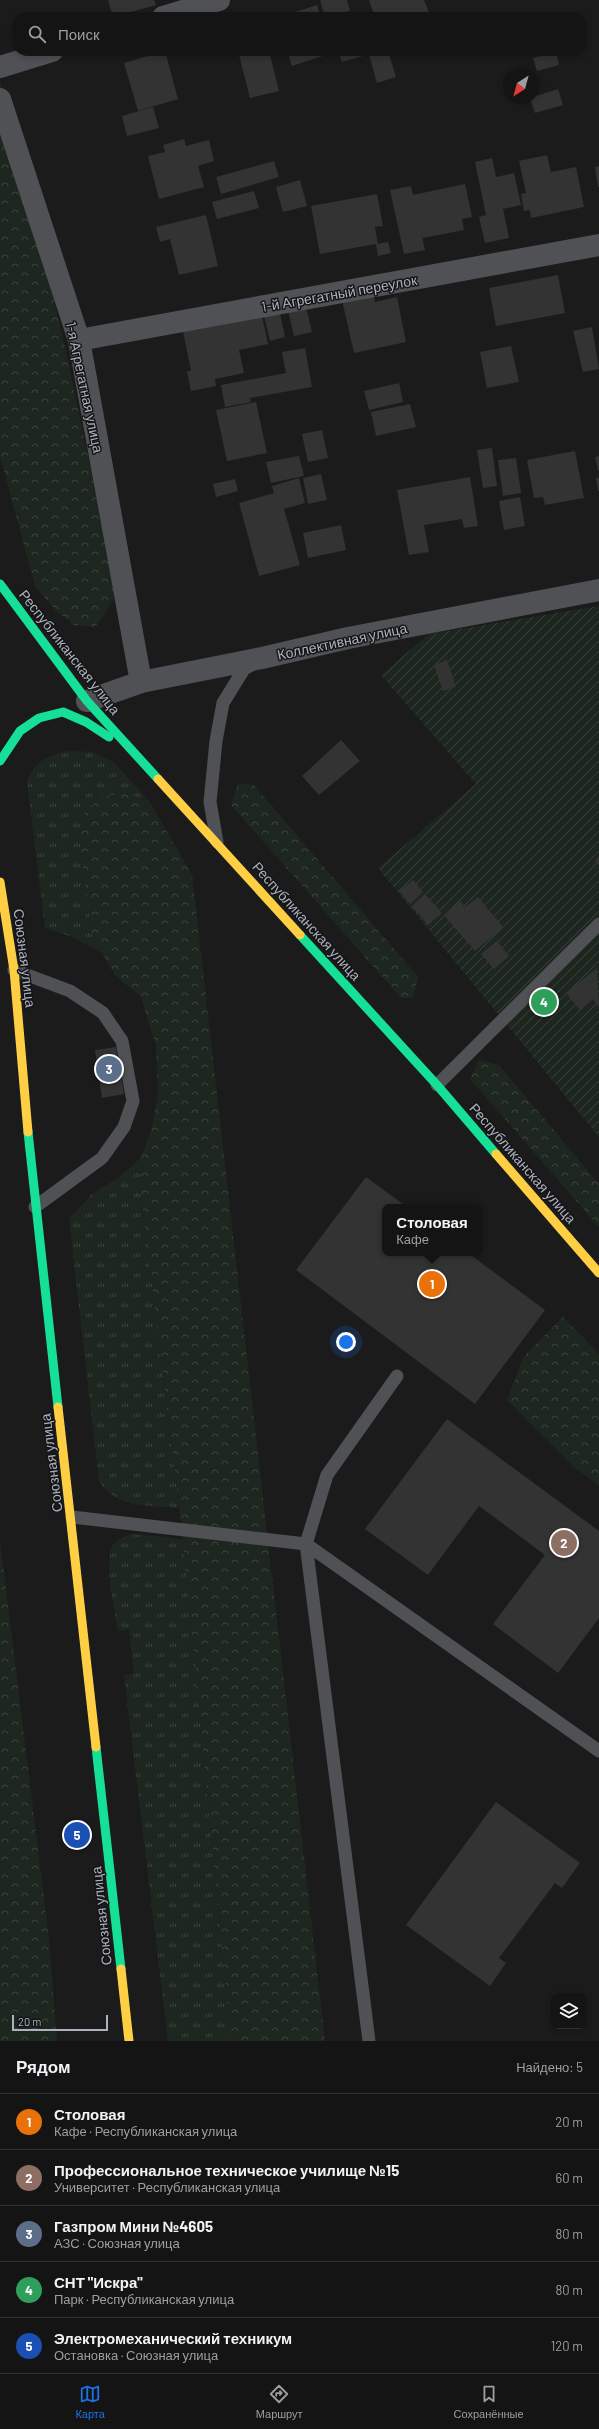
<!DOCTYPE html>
<html lang="ru">
<head>
<meta charset="utf-8">
<style>
	:root { --surface:#141415; --page:#1d1d1e; --text:#f1f3f6; --muted:#9d9ea0; --line:#333334; --accent:#1a73e8 }
	body { margin:0; font-family:Barlow,sans-serif; background:var(--page); color:var(--text) }
	.controls { position:absolute; right:12px; bottom:12px; display:grid; overflow:hidden; border-radius:8px; box-shadow:0 2px 6px #0003 }
	.controls button { width:36px; height:36px; display:grid; place-items:center; padding:0; border:0; border-bottom:1px solid var(--line); background:var(--surface); color:var(--text); font:20px sans-serif }
	.compass { position:absolute; left:503px; top:68px; width:36px; height:36px; border-radius:50%; background:var(--surface); box-shadow:0 2px 6px #0003; rotate:216deg }
	.scale { position:absolute; left:12px; bottom:10px; width:96px; box-sizing:border-box; padding-left:4px; border:2px solid #acb2bd; border-top:0; font-size:11px; line-height:14px; white-space:nowrap; color:#acb2bd; -webkit-text-stroke:3px #151518; paint-order:stroke }
	.you { position:absolute; left:346px; top:1342px; width:14px; height:14px; margin:-10px; border:3px solid #fff; border-radius:50%; background:#1a73e8; box-shadow:0 0 0 6px #1a73e833 }
	.badge { display:grid; place-items:center; width:26px; height:26px; border-radius:50%; background:var(--accent); color:#fff; font-size:13px; font-weight:700 }
	.pin { position:absolute; translate:-50% -50%; border:2px solid #fff; box-shadow:0 1px 4px #0006 }
	.popup { position:absolute; left:382px; top:1204px; width:100px; height:52px; box-sizing:border-box; display:grid; place-content:center; border-radius:8px; background:var(--surface); filter:drop-shadow(0 1px 3px #0005); font-size:13px; white-space:nowrap; color:var(--muted) }
	.popup b { font-size:15px; color:var(--text) }
	.popup::after { content:''; position:absolute; left:50%; top:100%; margin-left:-8px; border:8px solid transparent; border-top-color:var(--surface) }
	.list { margin:0; padding:0; list-style:none }
	h2 { display:flex; justify-content:space-between; align-items:center; height:52px; margin:0; padding:0 16px; font-size:17px }
	h2 small { font-size:13px; font-weight:400; color:var(--muted) }
	.list li { display:grid; grid-template-columns:26px 1fr auto; gap:12px; align-items:center; box-sizing:border-box; height:56px; padding:0 16px; border-top:1px solid var(--line) }
	.list b { display:block; font-size:15px; white-space:nowrap }
	.list p { margin:0; font-size:13px; white-space:nowrap; color:var(--muted) }
	.list em { font-size:13px; font-style:normal; color:var(--muted) }
	.icon { flex:none; width:22px; height:22px; fill:none; stroke:currentColor; stroke-width:2; stroke-linecap:round; stroke-linejoin:round }
	.map { position:relative; flex:none; width:599px; height:2041px; overflow:hidden }
	.search { position:absolute; background:var(--surface); box-shadow:0 2px 6px #0003; left:12px; right:12px; top:12px; height:44px; display:flex; align-items:center; gap:10px; box-sizing:border-box; padding:0 14px; border-radius:16px; color:var(--muted); font-size:15px }
	.sheet { height:332px; background:var(--surface) }
	nav { display:flex; justify-content:space-around; align-items:center; box-sizing:border-box; height:56px; border-top:1px solid var(--line); background:var(--surface); font-size:11px; color:var(--muted) }
	nav a { display:grid; justify-items:center; gap:2px }
	nav .on { color:var(--accent) }
	.map>svg:first-child { display:block }
	.grass { fill:url(#grass-tufts) }
	.forest { fill:url(#forest-crowns) }
	.garden { fill:url(#garden-furrows) }
	.building { fill:#333334 }
	.lines { fill:none; stroke-linecap:round; stroke-linejoin:round }
	.lane { stroke:#4f5155; stroke-width:13 }
	.street { stroke:#4f5155; stroke-width:22 }
	.fast { stroke:#16e098; stroke-width:9 }
	.slow { stroke:#ffcf43; stroke-width:9 }
	.labels { text-anchor:middle; dominant-baseline:central; stroke-width:3; stroke-linejoin:round; paint-order:stroke }
	.street-label { font-size:14px; fill:#acb2bd; stroke:#151518 }
</style>
</head>
<body>
<div class="map">
<svg width="599" height="2041" viewBox="0 0 599 2041">
	<defs>
		<pattern id="grass-tufts" width="24" height="20" patternUnits="userSpaceOnUse"><rect width="24" height="20" fill="#1e271f"/><path d="M3 7l-1-3M5 7V3M7 7l1-3M15 17l-1-3M17 17v-4M19 17l1-3" fill="none" stroke="#3c443e"/></pattern>
		<pattern id="forest-crowns" width="20" height="18" patternUnits="userSpaceOnUse"><rect width="20" height="18" fill="#1e271f"/><path d="M2 6a3 3 0 1 1 6 0M12 15a3 3 0 1 1 6 0" fill="none" stroke="#3c443e"/></pattern>
		<pattern id="garden-furrows" width="10" height="10" patternUnits="userSpaceOnUse"><rect width="10" height="10" fill="#1e271f"/><path d="M-1 1l2-2M0 10L10 0M9 11l2-2" fill="none" stroke="#3c443e"/></pattern>
	</defs>
	<rect width="100%" height="100%" fill="#1b1b1c"/>
	<g class="grass">
		<path d="M68 751 93 752 115 763 149 801 125 793 92 936 102 953 72 937 45 928 27 782C34 760 47 757 68 751Z"/>
		<path d="M141 1158V1194L179 1508C150 1505 116 1509 99 1481L69 1219 91 1195 119 1177Z"/>
		<path d="M131 1534 183 1539 231 2041H168L124 1675 134 1674 129 1630 118 1631C115 1611 103 1561 113 1545 117 1539 125 1537 131 1534Z"/>
	</g>
	<g class="forest">
		<path d="M0 81 63 338 117 595 95 627 74 625 56 611 35 586 0 456Z"/>
		<path d="M238 783 254 785 418 977 413 998H401L231 805Z"/>
		<path d="M125 793 149 801 192 875 325 2041H231L183 1539 141 1194V1158L151 1130 158 1095 156 1046 141 997 115 975 92 936 79 838 85 812 102 797Z"/>
		<path d="M479 1060 499 1065 599 1184V1227L470 1079Z"/>
		<path d="M563 1317 599 1354V1485L574 1467 507 1400 524 1356Z"/>
		<path d="M0 1541 49 1939 57 2041H0Z"/>
	</g>
	<path class="garden" d="M599 606V1137L378 868 476 784 381 675 429 634Z"/>
	<g class="building">
		<path d="M108 0H154L156 5 113 17Z"/>
		<path d="M320 0H347L350 11 325 17Z"/>
		<path d="M369 0H424L429 13 417 17H368L374 14Z"/>
		<path d="M317 5 321 17H280Z"/>
		<path d="M165 51 178 99 138 111 124 63Z"/>
		<path d="M238 51H269L279 91 250 98Z"/>
		<path d="M287 51H331L332 53 292 66Z"/>
		<path d="M338 51H362L363 56 342 62Z"/>
		<path d="M368 51H388L396 77 377 83Z"/>
		<path d="M556 52 559 65 537 71 533 58Z"/>
		<path d="M558 89 563 105 535 113 530 98Z"/>
		<path d="M153 107 159 128 127 136 122 116Z"/>
		<path d="M184 139 186 146 209 140 214 161 198 166 204 187 159 199 148 156 165 152 163 145Z"/>
		<path d="M547 155 551 172 576 167 584 207 531 218 530 210 524 211 521 194 526 193 519 161Z"/>
		<path d="M492 158 496 177 514 173 521 205 503 209 509 238 485 243 479 217 486 215 475 162Z"/>
		<path d="M274 161 279 177 221 194 216 177Z"/>
		<path d="M599 166V187H598L595 167Z"/>
		<path d="M300 180 307 206 283 212 276 187Z"/>
		<path d="M465 184 472 217 462 219 464 230 423 238 421 232 425 250 404 254 390 190 411 186 413 195Z"/>
		<path d="M254 191 259 208 217 219 212 202Z"/>
		<path d="M377 194 383 226 375 227 378 244 388 242 391 253 378 256 376 244 320 254 311 206Z"/>
		<path d="M206 215 218 266 179 275 170 239 160 242 156 227Z"/>
		<path d="M558 275 565 313 496 326 489 288Z"/>
		<path d="M373 293 375 302 397 297 406 342 354 353 342 300Z"/>
		<path d="M306 307 312 332 294 336 288 311Z"/>
		<path d="M261 311 268 344 239 350 244 373 215 379 216 386 191 391 187 371H191L183 331Z"/>
		<path d="M280 313 285 337 270 341 264 316Z"/>
		<path d="M592 327 599 369 583 372 573 331Z"/>
		<path d="M511 346 519 382 487 388 480 352Z"/>
		<path d="M305 348 312 387 250 398 251 402 225 407 221 385 286 373 282 352Z"/>
		<path d="M399 383 403 402 369 410 364 391Z"/>
		<path d="M256 402 267 453 227 461 216 410Z"/>
		<path d="M410 404 416 427 376 436 371 412Z"/>
		<path d="M322 430 328 458 308 462 302 434Z"/>
		<path d="M492 448 497 486 483 488 477 450Z"/>
		<path d="M575 451 584 498 545 505 543 497 534 498 527 460Z"/>
		<path d="M299 456 304 476 271 483 266 462Z"/>
		<path d="M599 456V470H598L595 457Z"/>
		<path d="M516 458 521 493 503 496 498 460Z"/>
		<path d="M321 474 327 500 308 504 303 478Z"/>
		<path d="M470 477 478 526 464 528 462 519 424 525 429 552 409 555 397 490Z"/>
		<path d="M299 478 305 503 284 509 300 565 259 576 239 503 274 493 272 486Z"/>
		<path d="M596 478H599V491H598Z"/>
		<path d="M235 479 238 491 216 497 213 484Z"/>
		<path d="M520 497 525 526 504 530 499 501Z"/>
		<path d="M341 525 346 550 308 558 303 533Z"/>
		<path d="M447 660 456 687 443 691 434 665Z"/>
		<path d="M341 740 360 761 319 795 302 776Z"/>
		<path d="M599 856V865L595 861Z"/>
		<path d="M413 880 423 892 410 904 399 891Z"/>
		<path d="M425 894 442 913 428 925 412 906Z"/>
		<path d="M478 897 503 927 475 951 444 915 460 901 465 907Z"/>
		<path d="M497 941 509 956 494 969 481 954Z"/>
		<path d="M597 968 599 1007 593 999 580 1010 566 993Z"/>
		<path d="M116 1047 124 1094 102 1098 95 1050Z"/>
		<path d="M366 1177 407 1207H385V1253H468L545 1310 475 1404 296 1270Z"/>
		<path d="M447 1419 599 1531V1618L558 1673 493 1624 545 1555 479 1506 428 1575 365 1529Z"/>
		<path d="M496 1802 580 1863 562 1888 555 1883 499 1958 506 1963 490 1986 406 1925Z"/>
	</g>
	<g class="lines">
		<g class="lane">
			<path d="M217 842 210 802 216 741 223 703 244 669 255 663"/>
			<path d="M14 970 70 991 103 1013 122 1041 133 1101 124 1127 102 1158 35 1207"/>
			<path d="M437 1085 599 924"/>
			<path d="M397 1376 327 1475 306 1544 599 1751"/>
			<path d="M72 1517 306 1544 369 2041"/>
		</g>
		<g class="street">
			<path d="M163 17 219 0"/>
			<path d="M0 67 52 51"/>
			<path d="M0 99 79 340 141 682"/>
			<path d="M79 340 599 245"/>
			<path d="M87 701 141 682 262 658 348 638 599 590"/>
		</g>
		<g class="fast">
			<path d="M0 584 87 701 158 779"/>
			<path d="M0 761 20 731 39 718 63 712 86 722 109 737"/>
			<path d="M300 935 437 1085 496 1154"/>
			<path d="M28 1132 58 1407"/>
			<path d="M96 1747 121 1969"/>
		</g>
		<g class="slow">
			<path d="M158 779 300 935"/>
			<path d="M0 882 14 970 28 1132"/>
			<path d="M496 1154 599 1273"/>
			<path d="M58 1407 96 1747"/>
			<path d="M121 1969 129 2041"/>
		</g>
	</g>
	<g class="labels">
		<g class="street-label">
			<text transform="translate(339 293) rotate(-10)">1-й Агрегатный переулок</text>
			<text transform="translate(85 387) rotate(78)">1-я Агрегатная улица</text>
			<text transform="translate(342 641) rotate(-12)">Коллективная улица</text>
			<text transform="translate(70 652) rotate(52)">Республиканская улица</text>
			<text transform="translate(307 921) rotate(48)">Республиканская улица</text>
			<text transform="translate(25 958) rotate(83)">Союзная улица</text>
			<text transform="translate(523 1163) rotate(49)">Республиканская улица</text>
			<text transform="translate(51 1463) rotate(-97)">Союзная улица</text>
			<text transform="translate(101 1916) rotate(-96)">Союзная улица</text>
		</g>
	</g>
</svg>
<div class="controls">
<button><svg class="icon" aria-label="layers" viewBox="0 0 24 24"><path d="M12 4l9 5-9 5-9-5zM3 14l9 5 9-5"/></svg></button>
</div>
<svg class="compass" viewBox="-18 -18 36 36"><path d="M0-13l5 13h-10z" fill="#e53935"/><path d="M0 13l5-13h-10z" fill="#9d9ea0"/></svg>
<div class="scale">20 m</div>
<div class="you"></div>
<div class="pin badge" style="left:432px;top:1284px;background:#e8710a">1</div>
<div class="popup"><b>Столовая</b>Кафе</div>
<div class="pin badge" style="left:564px;top:1543px;background:#8d6e63">2</div>
<div class="pin badge" style="left:109px;top:1069px;background:#5c6f8a">3</div>
<div class="pin badge" style="left:544px;top:1002px;background:#2e9e5b">4</div>
<div class="pin badge" style="left:77px;top:1835px;background:#1a4fb4">5</div>
<div class="search"><svg class="icon" aria-label="search" viewBox="0 0 24 24"><circle cx="10" cy="10" r="6"/><path d="M15 15l6 6"/></svg>Поиск</div>
</div>
<section class="sheet">
<h2>Рядом<small>Найдено: 5</small></h2>
<ul class="list">
<li><span class="badge" style="background:#e8710a">1</span><div><b>Столовая</b><p>Кафе · Республиканская улица</p></div><em>20 m</em></li>
<li><span class="badge" style="background:#8d6e63">2</span><div><b>Профессиональное техническое училище №15</b><p>Университет · Республиканская улица</p></div><em>60 m</em></li>
<li><span class="badge" style="background:#5c6f8a">3</span><div><b>Газпром Мини №4605</b><p>АЗС · Союзная улица</p></div><em>80 m</em></li>
<li><span class="badge" style="background:#2e9e5b">4</span><div><b>СНТ &quot;Искра&quot;</b><p>Парк · Республиканская улица</p></div><em>80 m</em></li>
<li><span class="badge" style="background:#1a4fb4">5</span><div><b>Электромеханический техникум</b><p>Остановка · Союзная улица</p></div><em>120 m</em></li>
</ul>
</section>
<nav>
<a class="on"><svg class="icon" aria-label="map" viewBox="0 0 24 24"><path d="M3 6l6-2 6 2 6-2v14l-6 2-6-2-6 2zM9 4v14M15 6v14"/></svg>Карта</a>
<a><svg class="icon" aria-label="directions" viewBox="0 0 24 24"><path d="M12 3l9 9-9 9-9-9zM9 14v-3h6M13 9l2 2-2 2"/></svg>Маршрут</a>
<a><svg class="icon" aria-label="saved" viewBox="0 0 24 24"><path d="M7 4h10v16l-5-4-5 4z"/></svg>Сохранённые</a>
</nav>
</body>
</html>
